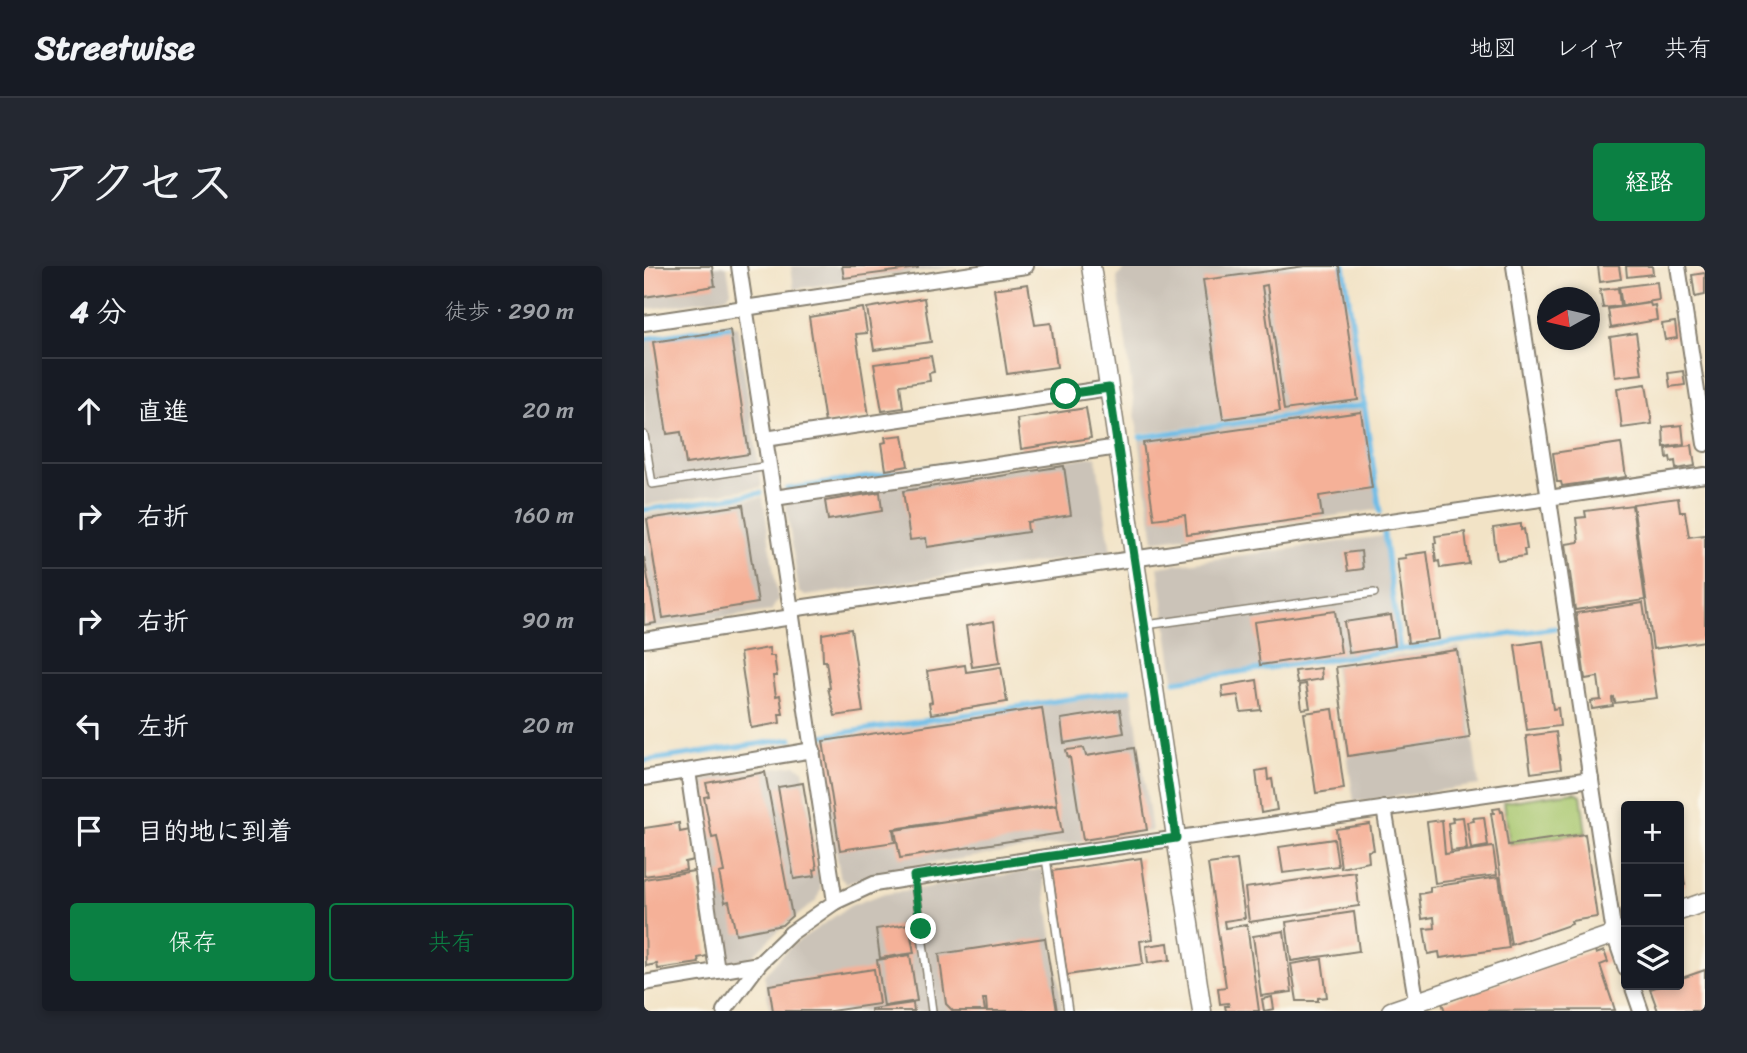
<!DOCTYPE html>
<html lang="ja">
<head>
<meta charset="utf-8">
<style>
	:root { --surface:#171b24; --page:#242831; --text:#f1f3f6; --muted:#9ea1a6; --line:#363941; --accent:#0b8043 }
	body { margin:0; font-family:Sriracha,"Klee One",sans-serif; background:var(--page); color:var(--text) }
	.controls { position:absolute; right:21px; bottom:21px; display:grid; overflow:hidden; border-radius:7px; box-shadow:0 4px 10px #0003 }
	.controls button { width:63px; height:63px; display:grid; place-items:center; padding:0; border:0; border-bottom:2px solid var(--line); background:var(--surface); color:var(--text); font:35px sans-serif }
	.compass { position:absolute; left:893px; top:21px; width:63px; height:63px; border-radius:50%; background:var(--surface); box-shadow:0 4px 10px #0003; rotate:262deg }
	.stop { position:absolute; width:21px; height:21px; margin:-16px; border:5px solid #0b8043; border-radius:50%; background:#fff }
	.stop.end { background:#0b8043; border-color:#fff; box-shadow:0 2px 7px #0008 }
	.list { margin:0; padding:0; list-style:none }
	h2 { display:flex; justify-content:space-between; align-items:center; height:91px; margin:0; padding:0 28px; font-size:30px }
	h2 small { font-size:23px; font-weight:400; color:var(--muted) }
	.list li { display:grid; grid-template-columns:46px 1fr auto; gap:21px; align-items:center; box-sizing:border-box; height:105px; padding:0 28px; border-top:2px solid var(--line) }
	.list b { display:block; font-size:26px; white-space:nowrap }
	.list em { font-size:23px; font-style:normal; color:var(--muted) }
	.actions { display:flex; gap:14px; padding:21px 28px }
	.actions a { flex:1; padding:16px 0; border:2px solid var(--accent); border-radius:7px; text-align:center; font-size:24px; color:var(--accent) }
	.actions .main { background:var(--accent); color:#fff }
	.icon { flex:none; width:38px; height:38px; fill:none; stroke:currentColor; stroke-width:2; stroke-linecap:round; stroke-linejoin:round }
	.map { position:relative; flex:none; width:1061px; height:745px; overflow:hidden; border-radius:7px }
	header { display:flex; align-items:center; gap:42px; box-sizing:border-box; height:98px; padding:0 35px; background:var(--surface); border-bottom:2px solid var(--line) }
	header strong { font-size:33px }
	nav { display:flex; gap:38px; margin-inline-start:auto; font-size:24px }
	.intro { display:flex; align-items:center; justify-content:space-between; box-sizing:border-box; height:168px; padding:0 42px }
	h1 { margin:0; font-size:49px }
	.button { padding:18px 32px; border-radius:7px; background:var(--accent); color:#fff; font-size:24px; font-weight:700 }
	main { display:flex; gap:42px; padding:0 42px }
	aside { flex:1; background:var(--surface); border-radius:7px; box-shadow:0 4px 10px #0003 }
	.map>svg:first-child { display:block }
	.industrial { fill:#cbc3b8 }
	.green { fill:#a9c76f; stroke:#627246; stroke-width:2 }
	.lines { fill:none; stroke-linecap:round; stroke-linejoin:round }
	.stream { stroke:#6dbce7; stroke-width:5 }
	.building { fill:#f5b198 }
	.service-casing { stroke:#878071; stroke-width:10 }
	.minor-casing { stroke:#878071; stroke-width:18 }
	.tertiary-casing { stroke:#878071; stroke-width:21 }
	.service { stroke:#fff; stroke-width:7 }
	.minor { stroke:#fff; stroke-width:14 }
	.tertiary { stroke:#fff; stroke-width:18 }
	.route { stroke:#0b8043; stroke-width:9 }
</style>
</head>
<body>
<header>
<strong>Streetwise</strong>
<nav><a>地図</a><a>レイヤ</a><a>共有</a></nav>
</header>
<div class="intro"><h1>アクセス</h1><a class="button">経路</a></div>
<main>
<aside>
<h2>4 分<small>徒歩 · 290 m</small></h2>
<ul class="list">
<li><svg class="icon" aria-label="ahead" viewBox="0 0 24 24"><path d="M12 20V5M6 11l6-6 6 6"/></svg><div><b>直進</b></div><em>20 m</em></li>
<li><svg class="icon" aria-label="right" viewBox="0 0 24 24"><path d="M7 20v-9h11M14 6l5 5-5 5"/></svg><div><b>右折</b></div><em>160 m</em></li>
<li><svg class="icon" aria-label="right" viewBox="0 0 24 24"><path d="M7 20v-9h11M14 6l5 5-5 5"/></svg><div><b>右折</b></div><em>90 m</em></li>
<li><svg class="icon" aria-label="left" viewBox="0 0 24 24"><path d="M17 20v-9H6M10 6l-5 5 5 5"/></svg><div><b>左折</b></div><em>20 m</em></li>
<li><svg class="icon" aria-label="arrive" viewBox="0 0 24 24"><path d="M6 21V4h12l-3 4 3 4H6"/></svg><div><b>目的地に到着</b></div></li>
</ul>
<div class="actions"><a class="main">保存</a><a>共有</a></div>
</aside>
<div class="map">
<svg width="1061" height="745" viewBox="0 0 1061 745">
	<rect width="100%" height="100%" fill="#fbf7ec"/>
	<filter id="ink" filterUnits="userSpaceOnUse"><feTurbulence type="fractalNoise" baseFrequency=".0143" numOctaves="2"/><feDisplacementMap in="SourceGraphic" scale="14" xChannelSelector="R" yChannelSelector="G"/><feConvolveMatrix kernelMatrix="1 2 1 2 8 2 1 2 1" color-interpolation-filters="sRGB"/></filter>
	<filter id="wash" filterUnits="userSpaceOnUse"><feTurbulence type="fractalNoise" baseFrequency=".00686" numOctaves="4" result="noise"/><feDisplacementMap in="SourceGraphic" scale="28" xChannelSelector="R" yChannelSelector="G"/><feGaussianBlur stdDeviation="1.57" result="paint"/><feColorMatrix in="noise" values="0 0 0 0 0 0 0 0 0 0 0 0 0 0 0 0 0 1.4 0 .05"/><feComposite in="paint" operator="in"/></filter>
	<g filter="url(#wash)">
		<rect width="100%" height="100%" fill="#f2e3c6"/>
		<g class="industrial">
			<path d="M0 0H83L87 25 83 31 0 44Z"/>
			<path d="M147 0H315L150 23Z"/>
			<path d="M484 0H699L718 136 494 168 473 12 481 1Z"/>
			<path d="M93 60 118 221 0 239V75Z"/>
			<path d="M719 142 733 244 510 275 495 173Z"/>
			<path d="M452 190 467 286 162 330 155 326 142 238 146 235Z"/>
			<path d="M119 231 134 334 127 345 0 363V249Z"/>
			<path d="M738 270 753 382 530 413 514 301Z"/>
			<path d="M816 381 835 519 710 536 690 399Z"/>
			<path d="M488 426 508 565 246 603 202 618 196 610 174 475Z"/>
			<path d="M151 499 159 503 177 623 172 635 135 664 105 693 79 696 52 513Z"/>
			<path d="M398 603 419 745H126L120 709 147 680 206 640 235 629Z"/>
		</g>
		<path class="green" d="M931 526 937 529 942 567 866 578 860 536Z"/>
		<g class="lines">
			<g class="stream">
				<path d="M700 0 736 246"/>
				<path d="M0 73 85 60"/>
				<path d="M496 171 721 139"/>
				<path d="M143 223 410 183"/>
				<path d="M0 244 117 227"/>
				<path d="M740 268 756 384"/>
				<path d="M531 415 911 362"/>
				<path d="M178 470 486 424"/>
				<path d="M0 495 147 473"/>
			</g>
		</g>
		<g id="blocks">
			<g class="building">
				<path d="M0 0H68L71 20 0 31Z"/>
				<path d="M198 0H274V2L200 12Z"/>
				<path d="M661 0H695L714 134 640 144 623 19 618 20 636 145 579 153 559 14Z"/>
				<path d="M954 0H975L977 13 956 16Z"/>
				<path d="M982 0H1008L1009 8 983 11Z"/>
				<path d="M1061 7V29L1051 31 1048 9Z"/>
				<path d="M1013 16 1015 34 978 40 975 21Z"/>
				<path d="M384 18 391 59 407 57 413 101 363 108 350 23Z"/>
				<path d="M974 22 976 40 959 42 956 24Z"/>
				<path d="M280 32 287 76 230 84 223 42Z"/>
				<path d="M1006 37 1007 40 1011 39 1013 54 967 62 964 43Z"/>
				<path d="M219 42 223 67 212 68 225 150 181 157 165 51Z"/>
				<path d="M1031 56 1033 72 1021 74 1018 58Z"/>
				<path d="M86 64 105 188 42 198 37 166 23 168 9 76Z"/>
				<path d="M992 67 998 108 971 111 966 71Z"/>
				<path d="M287 90 290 106 285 107 286 115 256 119 259 142 238 145 230 98Z"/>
				<path d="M1039 105 1041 119 1026 121 1024 107Z"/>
				<path d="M1002 118 1008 158 978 162 973 122Z"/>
				<path d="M442 142 447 172 377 183 373 153Z"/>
				<path d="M717 146 728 222 675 230 678 250 543 269 541 249 510 253 499 177Z"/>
				<path d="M1038 159 1040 178 1020 181 1019 161Z"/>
				<path d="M259 169 264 200 242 204 238 177 242 176 241 171Z"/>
				<path d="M977 177 982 211 918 220 917 216H913L909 187Z"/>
				<path d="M1048 179 1051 200 1032 203 1031 195 1027 196 1026 191 1023 192 1022 182Z"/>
				<path d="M420 200 427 249 383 256 384 266 283 281 282 272 266 274 259 225Z"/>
				<path d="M236 226 238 245 184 254 181 235Z"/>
				<path d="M1034 232 1036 246H1041L1045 271 1061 269V375L1009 383 989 238Z"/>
				<path d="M99 239 114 337 19 352 3 253Z"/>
				<path d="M988 239 1001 334 931 344 922 278 935 276 932 252 942 251 941 245Z"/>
				<path d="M877 258V264L880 263 883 283H880L881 290 853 294 849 262Z"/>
				<path d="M821 266 825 298 796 302 795 295 792 296 790 277H792L791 270Z"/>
				<path d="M717 285 719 303 704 305 701 287Z"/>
				<path d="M783 286 795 373 764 377 753 293 762 292 761 289Z"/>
				<path d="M0 291 12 357 0 359Z"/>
				<path d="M999 337 1013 432 971 437 970 431 968 432 969 440 948 443 947 435 957 434 954 411 941 413 932 347Z"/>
				<path d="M691 345 697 387 616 399 610 356Z"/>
				<path d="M747 349 751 380 705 387 700 356Z"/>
				<path d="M350 355 356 397 328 401 322 360Z"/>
				<path d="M207 363 219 446 191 450 184 422H186L182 395H179L178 368Z"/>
				<path d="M899 375 909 443 914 442 916 460 883 464 871 379Z"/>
				<path d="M125 382 126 390H130L133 410H129L132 430 136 429 139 448H135L136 457 107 462 96 387Z"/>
				<path d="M813 384 826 472 704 490 692 401Z"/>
				<path d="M321 399 322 406 357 401 363 436 287 448 285 437 288 436 283 405Z"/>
				<path d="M677 402 678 413 653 417 651 405Z"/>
				<path d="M613 414 617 444 597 446 594 429 579 431 578 420Z"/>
				<path d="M662 418 666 442 658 443 655 419Z"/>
				<path d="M398 442 413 538 249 563 251 576 196 584 179 475Z"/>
				<path d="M689 443 700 523 672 527 660 447Z"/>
				<path d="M476 444 480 467 420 477 417 453Z"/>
				<path d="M912 466 917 503 887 507 882 470Z"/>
				<path d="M440 482 442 490 490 482 503 564 439 574 426 491 424 492 422 484Z"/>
				<path d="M623 503 624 514 628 513 633 544 617 547 612 505Z"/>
				<path d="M121 506 148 650 138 659 92 668 85 635 81 636 75 607 80 606 73 571 68 572 60 531 65 530 62 517Z"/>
				<path d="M159 517 173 603 170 604 171 610 150 613 134 521Z"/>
				<path d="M413 539 418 567 256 592 251 564Z"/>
				<path d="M856 542 857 546 859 545 864 579 941 568 953 651 927 655 928 658 867 679 847 547H850L849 543Z"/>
				<path d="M819 551 823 583 807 585 804 557 809 556 808 552Z"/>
				<path d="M840 551 844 580 827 583 823 556 830 555 829 552Z"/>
				<path d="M798 554 801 588 849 581 853 609 791 617 783 556Z"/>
				<path d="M35 557 36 566 46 564 50 594 41 596 42 604 0 610V562Z"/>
				<path d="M726 558 730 584 724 585 725 596 697 602 692 563Z"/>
				<path d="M690 573 694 600 639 607 635 581Z"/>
				<path d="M1035 584 1041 619 1035 620Z"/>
				<path d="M497 592 509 673 496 675 499 698 423 709 408 605Z"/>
				<path d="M593 594 601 652 580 655 581 662 603 659 615 745H582L581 740H585L584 737 576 738 574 722 582 721 564 598Z"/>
				<path d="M50 605 63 690 54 692 55 697 14 703 13 698 2 700 0 613Z"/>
				<path d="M711 606 715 640 605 656 601 622Z"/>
				<path d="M855 611 865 682 796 692 795 686 784 688 780 663 791 662 790 651 778 653 775 628 786 626V621Z"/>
				<path d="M710 646 715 685 647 695 642 656Z"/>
				<path d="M265 658 270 687 236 692 232 663Z"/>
				<path d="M640 665 648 726 617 730 609 670Z"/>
				<path d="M401 672 413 745H343L342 733H339L341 745H309L302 738 295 688Z"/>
				<path d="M524 677 526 694 504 697 502 680Z"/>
				<path d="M951 684 952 688 960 685 964 696 956 699 971 744 801 745 798 737Z"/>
				<path d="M266 689 273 735 240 740 233 694Z"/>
				<path d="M678 693 683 731 674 732V735H653L647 698Z"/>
				<path d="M230 703 235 738 187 745H129L125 719Z"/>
				<path d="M1061 704V745H1014L1006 723 1018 719H1035V713Z"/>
				<path d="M628 731 630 743 620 745 618 733Z"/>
				<path d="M269 737 270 745H227V743Z"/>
			</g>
		</g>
	</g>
	<g filter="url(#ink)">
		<use href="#blocks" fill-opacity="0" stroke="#878071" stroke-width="2"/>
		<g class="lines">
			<g class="service-casing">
				<g id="service">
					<path d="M0 169 8 218 125 200"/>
					<path d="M502 359 730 327"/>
					<path d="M402 592 424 745"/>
					<path d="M270 610 288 745"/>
				</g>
			</g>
			<g class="minor-casing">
				<g id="minor">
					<path d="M95 0 191 636"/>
					<path d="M870 0 970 668 982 703"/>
					<path d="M1034 0 1061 178"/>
					<path d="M0 57 382 0"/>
					<path d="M121 173 465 122"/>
					<path d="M130 232 474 181"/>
					<path d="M147 343 1061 209"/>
					<path d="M0 374 148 351"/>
					<path d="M44 505 73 705"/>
					<path d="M0 512 169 484"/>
					<path d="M740 542 774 745"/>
					<path d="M0 717 115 698"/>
					<path d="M988 719 997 745"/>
					<path d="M80 745 115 698 147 667 191 636 230 618 402 591 947 513"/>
				</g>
			</g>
			<g class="tertiary-casing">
				<g id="tertiary">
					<path d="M447 0 558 745"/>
					<path d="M1035 645 1061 636"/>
					<path d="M747 745 982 664"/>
				</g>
			</g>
			<use href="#service" class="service"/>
			<use href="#minor" class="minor"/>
			<use href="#tertiary" class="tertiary"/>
		</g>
	</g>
	<g class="lines" filter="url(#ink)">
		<path class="route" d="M277 663 270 610 532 572 465 122 422 128"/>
	</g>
</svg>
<div class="controls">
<button>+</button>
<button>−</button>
<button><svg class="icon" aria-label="layers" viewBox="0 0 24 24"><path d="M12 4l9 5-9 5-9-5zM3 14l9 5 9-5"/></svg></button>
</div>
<svg class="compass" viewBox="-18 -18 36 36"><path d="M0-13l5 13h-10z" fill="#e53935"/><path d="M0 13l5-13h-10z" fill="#9ea1a6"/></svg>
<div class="stop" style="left:422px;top:128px"></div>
<div class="stop end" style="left:277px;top:663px"></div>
</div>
</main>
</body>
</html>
